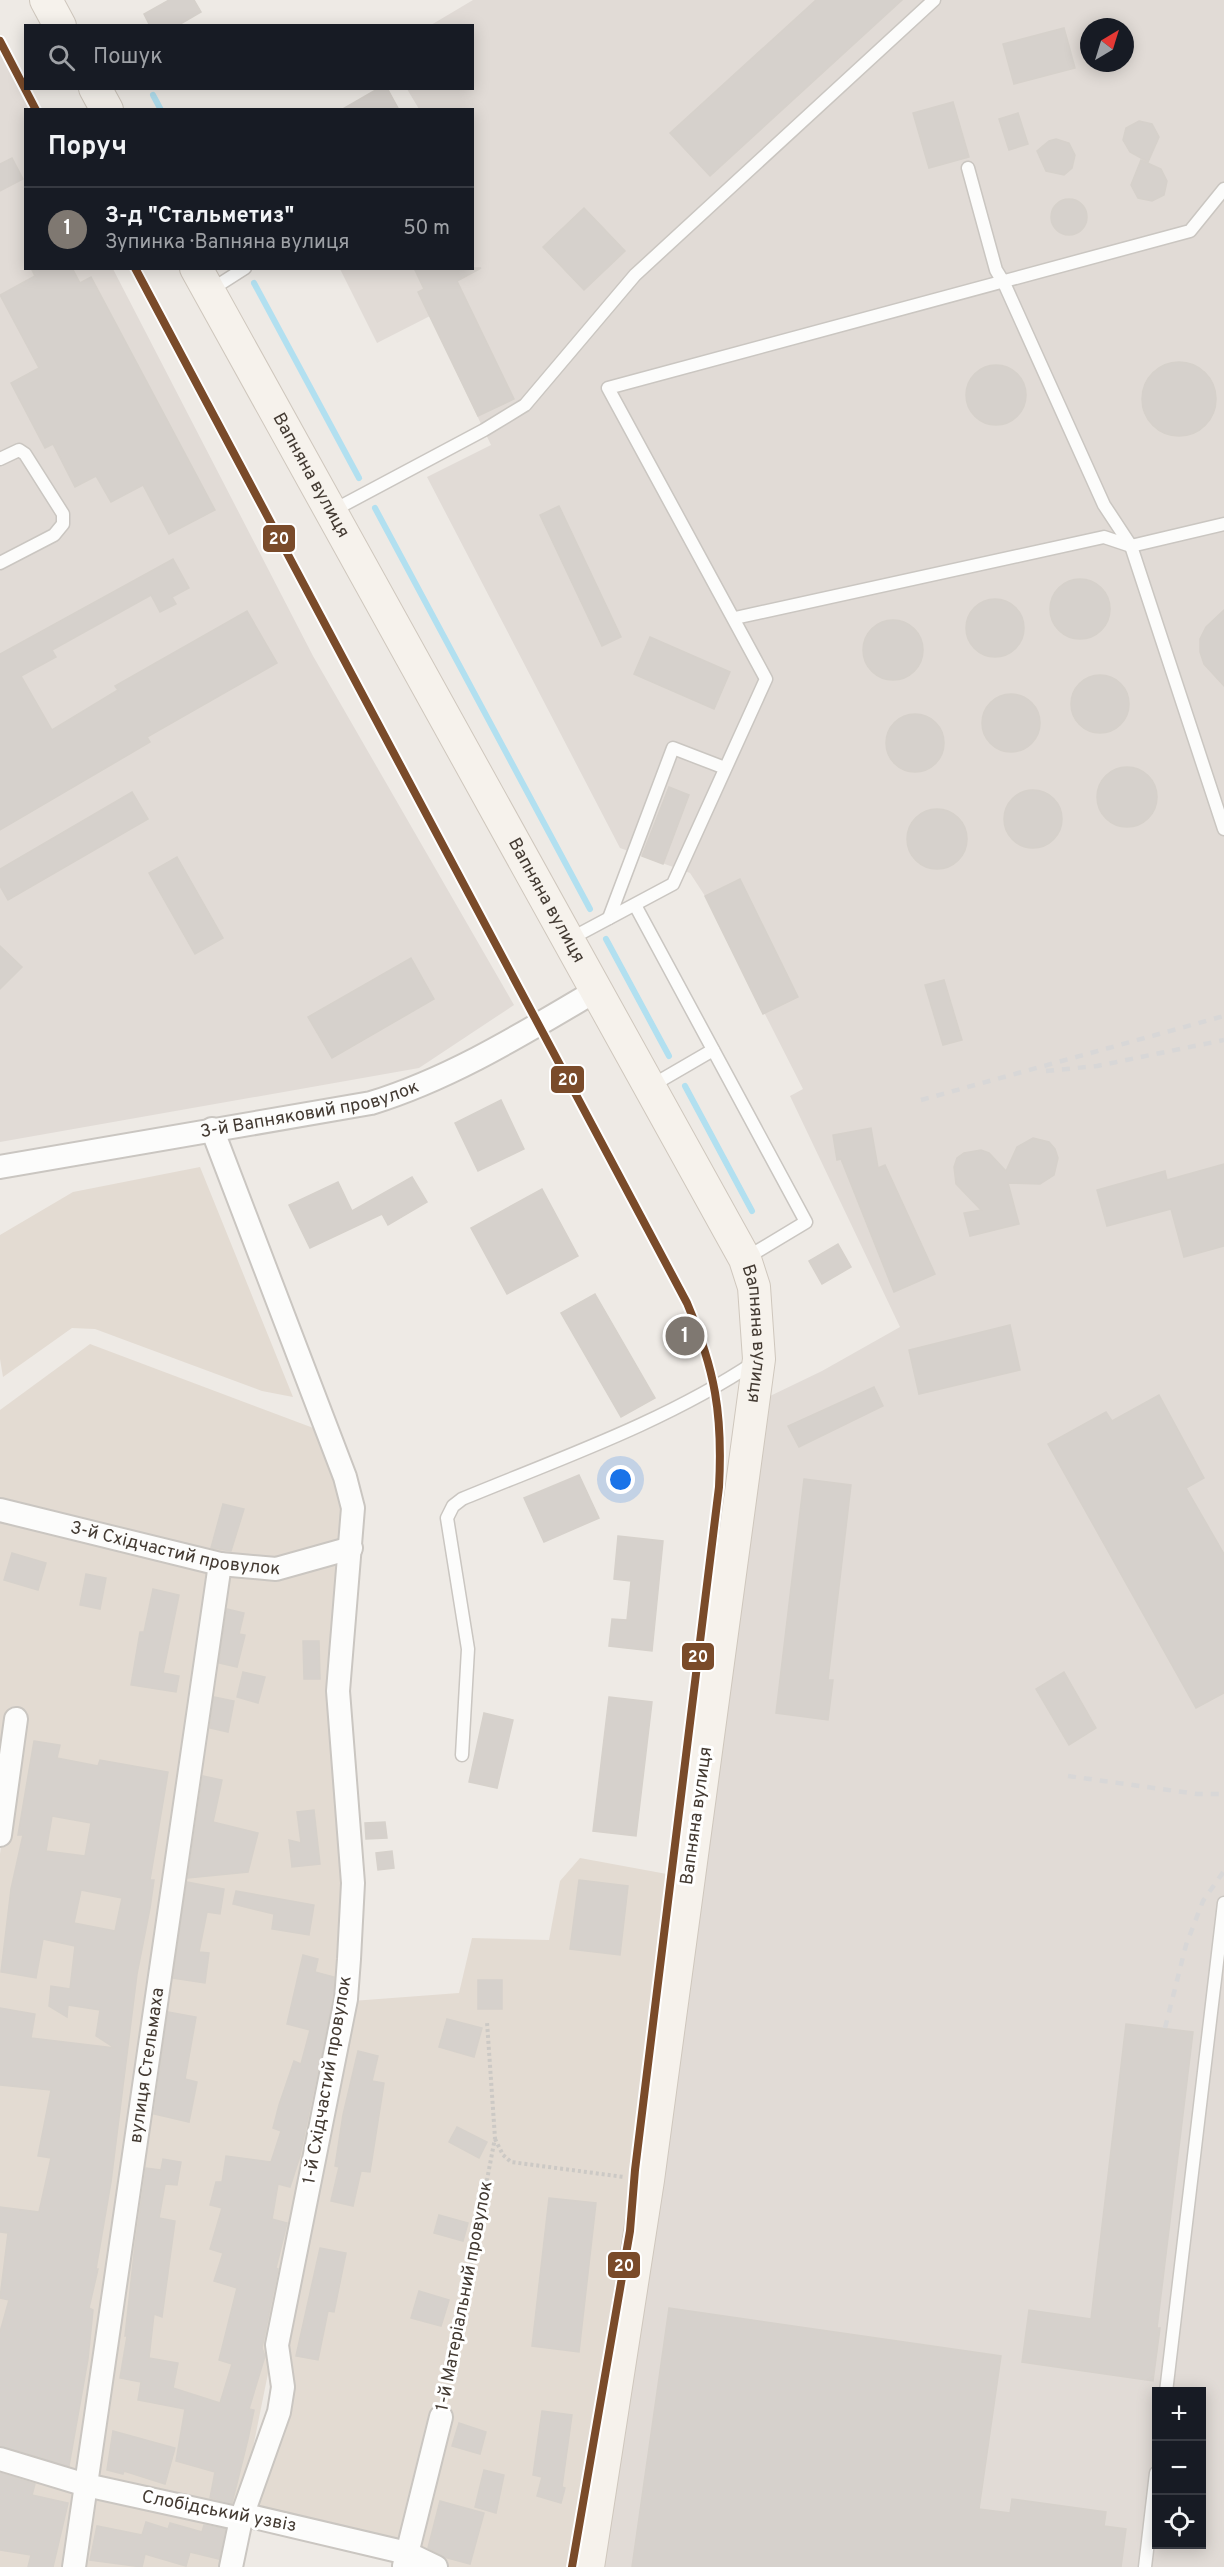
<!DOCTYPE html>
<html lang="uk">
<head>
<meta charset="utf-8">
<style>
	:root { --surface:#171b24; --page:#20242c; --text:#f1f3f6; --muted:#9ea1a6; --line:#363941; --accent:#7f7871 }
	body { margin:0; font-family:Overpass,sans-serif; background:var(--page); color:var(--text) }
	.controls { position:absolute; right:18px; bottom:18px; display:grid; overflow:hidden; border-radius:0px; box-shadow:0 3px 15px #0003 }
	.controls button { width:54px; height:54px; display:grid; place-items:center; padding:0; border:0; border-bottom:2px solid var(--line); background:var(--surface); color:var(--text); font:30px sans-serif }
	.compass { position:absolute; left:1080px; top:18px; width:54px; height:54px; border-radius:50%; background:var(--surface); box-shadow:0 3px 15px #0003; rotate:38deg }
	.you { position:absolute; left:621px; top:1480px; width:21px; height:21px; margin:-15px; border:4px solid #fff; border-radius:50%; background:#1a73e8; box-shadow:0 0 0 9px #1a73e833 }
	.badge { display:grid; place-items:center; width:39px; height:39px; border-radius:50%; background:var(--accent); color:#fff; font-size:20px; font-weight:700 }
	.pin { position:absolute; translate:-50% -50%; border:3px solid #fff; box-shadow:0 2px 6px #0006 }
	.list { margin:0; padding:0; list-style:none }
	h2 { display:flex; justify-content:space-between; align-items:center; height:78px; margin:0; padding:0 24px; font-size:26px }
	h2 small { font-size:20px; font-weight:400; color:var(--muted) }
	.list li { display:grid; grid-template-columns:39px 1fr auto; gap:18px; align-items:center; box-sizing:border-box; height:84px; padding:0 24px; border-top:2px solid var(--line) }
	.list b { display:block; font-size:22px; white-space:nowrap }
	.list p { margin:0; font-size:20px; white-space:nowrap; color:var(--muted) }
	.list em { font-size:20px; font-style:normal; color:var(--muted) }
	.icon { flex:none; width:33px; height:33px; fill:none; stroke:currentColor; stroke-width:2; stroke-linecap:round; stroke-linejoin:round }
	.map { position:relative; flex:none; width:1224px; height:2567px; overflow:hidden }
	.search { position:absolute; background:var(--surface); box-shadow:0 3px 15px #0003; left:24px; top:24px; width:450px; height:66px; display:flex; align-items:center; gap:15px; box-sizing:border-box; padding:0 21px; border-radius:0px; color:var(--muted); font-size:22px }
	.panel { position:absolute; background:var(--surface); box-shadow:0 3px 15px #0003; left:24px; top:108px; width:450px; height:162px; border-radius:0px }
	.map>svg:first-child { display:block }
	.residential { fill:#e3dbd2 }
	.industrial { fill:#e1dbd6; fill-rule:evenodd }
	.lines { fill:none; stroke-linecap:round; stroke-linejoin:round }
	.stream { stroke:#b2e0f0; stroke-width:6 }
	.building { fill:#d6d1cc; stroke:#d6d1cb; stroke-width:1.5; fill-rule:evenodd }
	.lane-casing { stroke:#cac6c1; stroke-width:15 }
	.street-casing { stroke:#cac6c1; stroke-width:26 }
	.secondary-casing { stroke:#cfc7bd; stroke-width:34 }
	.path { stroke:#ccc9c5; stroke-width:4; stroke-dasharray:3 3; stroke-linecap:butt }
	.lane { stroke:#fcfcfb; stroke-width:12 }
	.street { stroke:#fcfcfb; stroke-width:22 }
	.secondary { stroke:#f6f2ec; stroke-width:32 }
	.rail { stroke:#d8d7d7; stroke-width:4.5; stroke-dasharray:8 8; stroke-linecap:butt }
	.tram-1-casing { stroke:#fff; stroke-width:12 }
	.tram-1 { stroke:#7a4b2a; stroke-width:8 }
	.labels { text-anchor:middle; dominant-baseline:central; stroke-width:6; stroke-linejoin:round; paint-order:stroke }
	.street-label { font-size:18px; fill:#433a32; stroke:#fff }
	.line-badge { stroke:#fff; stroke-width:2 }
	.badge-label { font-size:16px; text-anchor:middle; font-weight:bold; fill:#fff }
</style>
</head>
<body>
<div class="map">
<svg width="1224" height="2567" viewBox="0 0 1224 2567">
	<rect width="100%" height="100%" fill="#eeeae5"/>
	<g class="residential">
		<path d="M200 1167 293 1397 262 1391 95 1329 72 1328 3 1377 0 1359V1235L73 1192Z"/>
		<path d="M90 1344 324 1432 342 1476 349 1546 278 1568 0 1508V1410Z"/>
		<path d="M0 1513 218 1565 84 2482 0 2456V1854L20 1716 0 1823Z"/>
		<path d="M349 1549 335 1691 350 1882 343 2002 239 2517 89 2484 221 1565Z"/>
		<path d="M580 1858 683 1877 575 2567H441L245 2513 281 2413 280 2345 352 2001 459 1993 472 1938 549 1940 560 1881Z"/>
		<path d="M0 2461 83 2486 72 2567H0Z"/>
		<path d="M87 2486 237 2520 227 2567H76Z"/>
	</g>
	<g class="industrial">
		<path d="M473 0H1224V2567H604L768 1397 822 1371 900 1327 790 1096 803 1089 705 896 690 873 620 848 427 477 491 445 430 316 377 343 340 269 472 268V110L419 109 407 89 472 88V26L431 25ZM1089 27H1125V63H1089ZM1156 2392H1202V2544H1156Z"/>
		<path d="M0 50 31 109 26 110V268L113 269 313 656 514 1005 419 1068 0 1142Z"/>
	</g>
	<g class="lines">
		<g class="stream">
			<path d="M153 95 161 110"/>
			<path d="M254 283 359 478"/>
			<path d="M375 508 590 909"/>
			<path d="M606 939 669 1056"/>
			<path d="M685 1086 752 1211"/>
		</g>
	</g>
	<g class="building">
		<path d="M169 0H194L201 12 177 26H150L144 14Z"/>
		<path d="M816 0H902L710 176 670 133Z"/>
		<path d="M1064 28 1075 68 1014 84 1003 44Z"/>
		<path d="M379 88H387L399 110H341Z"/>
		<path d="M953 102 969 157 929 168 913 113Z"/>
		<path d="M1018 113 1028 144 1009 150 999 119Z"/>
		<path d="M1139 121 1152 124 1159 137 1148 162 1130 152 1123 140 1126 128Z"/>
		<path d="M1056 139 1069 143 1075 155 1072 168 1064 175 1046 171 1037 151 1049 141Z"/>
		<path d="M12 158 23 179 0 191V164Z"/>
		<path d="M1141 160 1161 169 1167 181 1164 195 1152 201 1138 198 1131 185Z"/>
		<circle cx="1069" cy="217" r="18"/>
		<path d="M584 208 625 251 584 290 543 247Z"/>
		<path d="M31 268H72L80 283 91 277 215 510 169 534 143 485 111 502 96 476 75 487 53 444 45 448 11 383 39 368 0 295 35 276Z"/>
		<path d="M414 268H481L457 281 514 399 478 416 418 292 424 289Z"/>
		<circle cx="1179" cy="399" r="37"/>
		<circle cx="996" cy="395" r="30"/>
		<path d="M559 506 621 637 602 646 540 515Z"/>
		<path d="M173 559 189 588 172 597 176 604 160 612 151 595 52 650 56 657 21 676 52 730 118 690 115 686 247 611 277 663 147 737 150 742 0 830V654Z"/>
		<circle cx="1080" cy="609" r="30"/>
		<circle cx="995" cy="628" r="29"/>
		<path d="M1224 610V686L1204 664 1200 652V639L1206 627Z"/>
		<circle cx="893" cy="650" r="30"/>
		<path d="M650 637 730 672 714 709 634 674Z"/>
		<circle cx="1100" cy="704" r="29"/>
		<circle cx="1011" cy="723" r="29"/>
		<circle cx="915" cy="743" r="29"/>
		<circle cx="1127" cy="797" r="30"/>
		<path d="M669 787 689 795 663 864 642 856Z"/>
		<circle cx="1033" cy="819" r="29"/>
		<path d="M132 792 148 819 8 900 0 886V869Z"/>
		<circle cx="937" cy="839" r="30"/>
		<path d="M177 857 223 938 195 954 149 873Z"/>
		<path d="M740 879 798 997 763 1014 705 896Z"/>
		<path d="M0 946 22 967 0 989Z"/>
		<path d="M411 958 434 999 332 1058 308 1017Z"/>
		<path d="M944 980 962 1040 943 1045 925 985Z"/>
		<path d="M501 1100 524 1149 478 1171 455 1123Z"/>
		<path d="M871 1128 878 1168 885 1165 935 1274 894 1292 841 1159 837 1160 833 1135Z"/>
		<path d="M1033 1138 1049 1142 1055 1149 1058 1158 1054 1175 1040 1184 1008 1183 1019 1224 970 1236 964 1213 981 1210 956 1184 954 1167 957 1158 964 1153 981 1150 989 1153 1006 1171 1017 1147Z"/>
		<path d="M1224 1164V1246L1184 1257 1171 1209 1107 1226 1097 1190 1165 1171 1167 1180Z"/>
		<path d="M412 1177 427 1202 388 1225 382 1214 310 1248 289 1205 338 1182 352 1211Z"/>
		<path d="M542 1189 578 1256 507 1294 471 1228Z"/>
		<path d="M838 1244 851 1267 822 1284 809 1261Z"/>
		<path d="M595 1294 655 1398 621 1417 561 1313Z"/>
		<path d="M1010 1325 1020 1370 919 1394 909 1350Z"/>
		<path d="M874 1387 883 1406 799 1447 788 1426Z"/>
		<path d="M1159 1395 1204 1478 1186 1488 1224 1554V1693L1196 1708 1048 1444 1106 1412 1112 1421Z"/>
		<path d="M579 1475 599 1518 544 1542 524 1498Z"/>
		<path d="M804 1479 851 1485 828 1680H833L828 1720 776 1713Z"/>
		<path d="M223 1504 244 1509 231 1551 211 1548Z"/>
		<path d="M618 1536 663 1541 652 1651 609 1646 612 1619 627 1620 631 1581 614 1579Z"/>
		<path d="M12 1553 46 1563 38 1590 4 1580Z"/>
		<path d="M86 1574 106 1578 100 1609 80 1605Z"/>
		<path d="M153 1589 179 1595 163 1673 179 1676 176 1692 131 1685 140 1632H144Z"/>
		<path d="M227 1609 244 1613 239 1634 245 1635 237 1667 219 1663Z"/>
		<path d="M303 1641H319L320 1679H304Z"/>
		<path d="M243 1672 265 1677 258 1703 237 1697Z"/>
		<path d="M1064 1672 1096 1728 1069 1745 1036 1689Z"/>
		<path d="M214 1697 234 1701 228 1732 210 1728Z"/>
		<path d="M609 1697 652 1702 636 1836 593 1831Z"/>
		<path d="M484 1713 513 1720 497 1788 469 1782Z"/>
		<path d="M34 1741 60 1745 57 1758 98 1766 100 1760 168 1772 150 1880H154L150 1908 137 1974 111 2182 96 2269H98L89 2308 93 2310 88 2359 69 2466 0 2446V2332L9 2300 0 2298 8 2233 0 2232V2207L39 2212 51 2158 38 2156 51 2090 0 2085V2008L35 2014 31 2038 115 2048 96 2036 100 2010 68 2005 67 2017 49 2006 51 1986 70 1989 75 1946 43 1939 36 1978 1 1972 11 1889 23 1835H18ZM52 1816 91 1823 85 1856 46 1851ZM81 1890 122 1898 115 1931 74 1923Z"/>
		<path d="M203 1776 222 1780 213 1822 258 1833 248 1872 188 1878Z"/>
		<path d="M314 1810 320 1864 292 1867 289 1840 301 1843 297 1812Z"/>
		<path d="M385 1822 387 1838 366 1839 365 1823Z"/>
		<path d="M392 1851 394 1868 378 1870 376 1853Z"/>
		<path d="M579 1880 628 1886 620 1955 570 1949Z"/>
		<path d="M187 1882 224 1889 220 1914 207 1912 199 1952 209 1953 205 1983 173 1978Z"/>
		<path d="M236 1891 314 1905 309 1935 272 1929 274 1914 233 1904Z"/>
		<path d="M303 1955 318 1959 315 1972 334 1977 333 1997 300 2156 290 2187 278 2184 272 2219 287 2223 276 2268 278 2269 262 2348 265 2356 249 2409 254 2410 248 2439 232 2503 210 2498 215 2472 176 2461 185 2409 138 2400 141 2382 120 2378 127 2336H125L135 2245 146 2168 161 2170 163 2159 181 2162 177 2185 165 2184 159 2218 175 2221 162 2317 154 2314 149 2358 178 2363 173 2388 220 2403 232 2364 219 2360 237 2288 214 2281 223 2253 210 2249 222 2208 210 2205 216 2182H222L226 2156 271 2162 281 2131 273 2128 279 2105 294 2061 301 2064 310 2030 287 2024Z"/>
		<rect x="478" y="1980" width="24" height="29"/>
		<path d="M168 2012 196 2017 185 2079 197 2082 189 2122 154 2114Z"/>
		<path d="M447 2019 482 2028 474 2057 439 2047Z"/>
		<path d="M1126 2024 1193 2032 1157 2328H1160L1153 2381 1022 2362 1029 2310 1091 2319Z"/>
		<path d="M358 2051 378 2056 372 2081 384 2083 370 2172 361 2171 353 2206 331 2201 339 2167 335 2166 343 2115Z"/>
		<path d="M457 2127 487 2142 479 2158 449 2142Z"/>
		<path d="M549 2198 596 2203 579 2352 532 2346Z"/>
		<path d="M439 2215 468 2223 463 2241 434 2233Z"/>
		<path d="M320 2248 346 2253 334 2312 328 2311 318 2360 296 2356Z"/>
		<path d="M419 2291 449 2300 441 2326 411 2318Z"/>
		<path d="M669 2308 1001 2356 979 2509 1010 2513 1012 2499 1106 2512 1104 2526 1126 2529 1121 2567H632Z"/>
		<path d="M542 2411 572 2415 562 2487 565 2488 561 2503 537 2496 542 2477 533 2475Z"/>
		<path d="M459 2423 486 2432 480 2454 452 2446Z"/>
		<path d="M113 2431 175 2448 165 2484 124 2471 123 2474 107 2470Z"/>
		<path d="M484 2470 504 2475 496 2513 475 2507Z"/>
		<path d="M0 2473 35 2484 32 2495 68 2503 53 2567H28L31 2555 0 2550Z"/>
		<path d="M440 2501 484 2513 470 2564 444 2557 428 2548Z"/>
		<path d="M146 2522 168 2529 170 2523 202 2532 204 2525 225 2529 219 2559 190 2552 186 2566 145 2554 142 2567 90 2560 97 2526 142 2535Z"/>
	</g>
	<g class="lines">
		<g class="lane-casing">
			<g id="lane">
				<path d="M968 168 996 270 1004 283 1104 505 1131 546 1224 829"/>
				<path d="M209 291 245 268"/>
				<path d="M0 459 19 450 25 454 63 514V524L54 535 0 563"/>
				<path d="M332 511 484 430 525 405 635 275 934 0"/>
				<path d="M735 618 1104 537 1131 546 1224 524"/>
				<path d="M635 905 806 1222 746 1258"/>
				<path d="M609 918 673 748 725 768"/>
				<path d="M570 939 673 884 766 679 608 388 1190 231 1224 189"/>
				<path d="M651 1086 713 1050"/>
				<path d="M462 1755 468 1649 447 1518 453 1506 462 1499C561 1458 665 1422 755 1362"/>
				<path d="M1166 2392 1224 1903"/>
				<path d="M1145 2567 1156 2473"/>
			</g>
		</g>
		<g class="street-casing">
			<g id="street">
				<path d="M212 1129 345 1477 353 1508 338 1691 353 1883 349 1959 346 1999 277 2345 283 2387 279 2412 241 2519 231 2567"/>
				<path id="s1" d="M0 1167 371 1103C452 1078 524 1033 597 990"/>
				<path id="s2" d="M0 1510 220 1564 276 1569 351 1548"/>
				<path d="M0 1835 16 1719"/>
				<path d="M0 2459 86 2485 241 2519 250 2516 407 2553 436 2567"/>
				<path d="M404 2566 441 2417"/>
				<path id="s3" d="M74 2567 220 1564"/>
			</g>
		</g>
		<g class="secondary-casing">
			<g id="secondary">
				<path d="M46 0 60 26"/>
				<path d="M95 88 107 110"/>
				<path id="s4" d="M196 268 745 1259 754 1287 759 1359 648 2180 588 2567"/>
			</g>
		</g>
		<g class="path">
			<path d="M495 2139 503 2155 511 2162 624 2177"/>
			<path d="M445 2399 495 2138 487 2022"/>
		</g>
		<use href="#lane" class="lane"/>
		<use href="#street" class="street"/>
		<use href="#secondary" class="secondary"/>
		<g class="rail">
			<path d="M1046 1071 1097 1066 1224 1040"/>
			<path d="M921 1100 1224 1016"/>
			<path d="M1068 1776 1197 1794H1224"/>
			<path d="M1165 2028 1186 1945 1203 1901 1224 1871"/>
		</g>
		<g class="tram-1-casing">
			<g id="tram-1">
				<path d="M0 41 36 110"/>
				<path d="M135 268 687 1303C715 1370 723 1414 719 1487L635 2170 630 2231 572 2567"/>
			</g>
		</g>
		<use href="#tram-1" class="tram-1"/>
	</g>
	<g class="labels">
		<g class="street-label">
			<text stroke="none"><textPath href="#s4" startOffset="237">Вапняна вулиця</textPath></text>
			<text stroke="none"><textPath href="#s4" startOffset="723">Вапняна вулиця</textPath></text>
			<text stroke="none"><textPath href="#s1" startOffset="315">3-й Вапняковий провулок</textPath></text>
			<text stroke="none"><textPath href="#s4" startOffset="1209">Вапняна вулиця</textPath></text>
			<text stroke="none"><textPath href="#s2" startOffset="180">3-й Східчастий провулок</textPath></text>
			<text transform="translate(697 1816) rotate(-82)">Вапняна вулиця</text>
			<text stroke="none"><textPath href="#s3" startOffset="507">вулиця Стельмаха</textPath></text>
			<text transform="translate(328 2080) rotate(-80)">1-й Східчастий провулок</text>
			<text transform="translate(465 2296) rotate(-79)">1-й Матеріальний провулок</text>
			<text transform="translate(219 2512) rotate(11)">Слобідський узвіз</text>
		</g>
	</g>
	<g class="line-badge">
		<rect x="262" y="524" width="34" height="29" rx="6" fill="#7a4b2a"/>
		<rect x="550" y="1065" width="35" height="29" rx="6" fill="#7a4b2a"/>
		<rect x="681" y="1642" width="34" height="29" rx="6" fill="#7a4b2a"/>
		<rect x="607" y="2251" width="34" height="28" rx="6" fill="#7a4b2a"/>
	</g>
	<g class="badge-label">
		<text x="279" y="544">20</text>
		<text x="568" y="1085">20</text>
		<text x="698" y="1662">20</text>
		<text x="624" y="2271">20</text>
	</g>
</svg>
<div class="controls">
<button>+</button>
<button>−</button>
<button><svg class="icon" aria-label="locate" viewBox="0 0 24 24"><circle cx="12" cy="12" r="6"/><path d="M12 2v4M12 18v4M2 12h4M18 12h4"/></svg></button>
</div>
<svg class="compass" viewBox="-18 -18 36 36"><path d="M0-13l5 13h-10z" fill="#e53935"/><path d="M0 13l5-13h-10z" fill="#9ea1a6"/></svg>
<div class="you"></div>
<div class="pin badge" style="left:685px;top:1336px">1</div>
<div class="search"><svg class="icon" aria-label="search" viewBox="0 0 24 24"><circle cx="10" cy="10" r="6"/><path d="M15 15l6 6"/></svg>Пошук</div>
<section class="panel">
<h2>Поруч<small></small></h2>
<ul class="list">
<li><span class="badge">1</span><div><b>З-д &quot;Стальметиз&quot;</b><p>Зупинка · Вапняна вулиця</p></div><em>50 m</em></li>
</ul>
</section>
</div>
</body>
</html>
